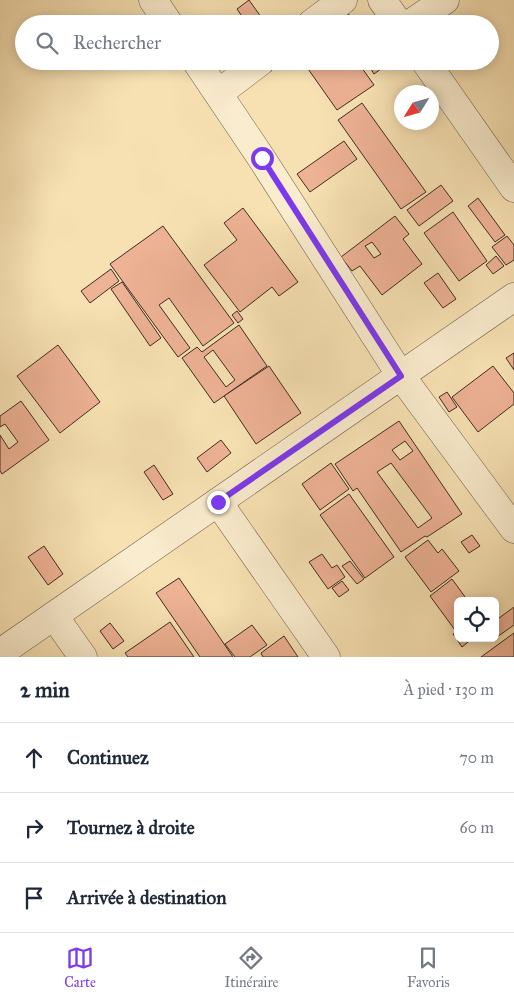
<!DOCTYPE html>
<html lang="fr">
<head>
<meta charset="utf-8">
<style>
	:root { --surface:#fff; --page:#f2f2f3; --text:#1f2937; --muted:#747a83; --line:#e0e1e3; --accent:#7c3aed }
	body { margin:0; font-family:"IM FELL Great Primer",serif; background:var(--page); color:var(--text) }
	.controls { position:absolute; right:15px; bottom:15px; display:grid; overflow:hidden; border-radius:8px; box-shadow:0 2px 12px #0003 }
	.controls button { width:45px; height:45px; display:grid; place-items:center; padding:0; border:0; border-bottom:1px solid var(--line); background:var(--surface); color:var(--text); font:25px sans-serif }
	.compass { position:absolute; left:394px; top:85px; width:45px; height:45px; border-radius:50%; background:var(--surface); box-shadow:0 2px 12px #0003; rotate:233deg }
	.stop { position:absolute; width:15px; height:15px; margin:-11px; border:4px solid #7c3aed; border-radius:50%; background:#fff }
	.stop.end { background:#7c3aed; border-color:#fff; box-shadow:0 1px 5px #0008 }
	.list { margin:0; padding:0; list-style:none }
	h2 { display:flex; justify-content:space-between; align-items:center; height:65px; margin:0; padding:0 20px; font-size:21px }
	h2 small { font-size:16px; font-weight:400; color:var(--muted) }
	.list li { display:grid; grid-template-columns:32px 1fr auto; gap:15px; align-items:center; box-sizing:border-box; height:70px; padding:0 20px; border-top:1px solid var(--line) }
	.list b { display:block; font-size:19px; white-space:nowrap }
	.list em { font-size:16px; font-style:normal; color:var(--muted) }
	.icon { flex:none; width:28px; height:28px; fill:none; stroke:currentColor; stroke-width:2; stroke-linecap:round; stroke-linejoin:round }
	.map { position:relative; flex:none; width:514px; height:657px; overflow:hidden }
	.search { position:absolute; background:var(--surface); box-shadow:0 2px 12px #0003; left:15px; right:15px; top:15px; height:55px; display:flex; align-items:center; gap:12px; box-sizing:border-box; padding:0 18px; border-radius:28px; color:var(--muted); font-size:19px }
	.sheet { height:275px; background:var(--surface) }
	nav { display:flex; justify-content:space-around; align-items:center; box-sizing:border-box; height:70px; border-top:1px solid var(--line); background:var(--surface); font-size:14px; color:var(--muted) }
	nav a { display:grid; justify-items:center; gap:2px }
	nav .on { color:var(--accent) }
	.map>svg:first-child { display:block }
	.building { fill:#eeb295; stroke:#402c21; fill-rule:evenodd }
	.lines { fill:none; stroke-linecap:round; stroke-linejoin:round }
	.minor-casing { stroke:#6e5946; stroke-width:29 }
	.minor { stroke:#faecce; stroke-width:28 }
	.route { stroke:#7c3aed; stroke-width:6 }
</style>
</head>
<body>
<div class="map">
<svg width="514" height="657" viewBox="0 0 514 657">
	<rect width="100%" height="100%" fill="#f7e1b3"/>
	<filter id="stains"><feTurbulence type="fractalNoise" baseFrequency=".004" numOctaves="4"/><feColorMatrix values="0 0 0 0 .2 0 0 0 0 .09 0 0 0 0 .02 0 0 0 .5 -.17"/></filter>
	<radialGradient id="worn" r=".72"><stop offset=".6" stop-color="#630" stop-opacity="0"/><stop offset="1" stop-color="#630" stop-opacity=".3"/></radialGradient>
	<g class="building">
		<path d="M249 0 266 24H247L237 9Z"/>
		<path d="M347 12 356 24H346L340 16Z"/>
		<path d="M314 61H357L374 85 337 110 306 66Z"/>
		<path d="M366 61H382L385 66 374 74Z"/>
		<path d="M362 103 426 192 401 209 338 120Z"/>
		<path d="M344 141 357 159 310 192 297 174Z"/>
		<path d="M441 185 453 201 419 226 407 210Z"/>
		<path d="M478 198 505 235 495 242 468 206Z"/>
		<path d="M243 208 298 282 279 296 272 287 240 312 204 265 237 240 224 223Z"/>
		<path d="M453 212 487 261 459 281 424 233Z"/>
		<path d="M395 216 409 234 403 239 422 264 382 295 360 266 352 271 341 257ZM372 242 381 254 374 258 365 246Z"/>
		<path d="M163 226 234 323 203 346 169 298 159 305 190 348 178 357 110 264Z"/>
		<path d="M507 236 514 245V260L506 265 492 247Z"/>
		<path d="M496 256 504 266 493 274 486 265Z"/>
		<path d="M111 269 119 281 90 303 81 291Z"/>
		<path d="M438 273 456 299 443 308 424 283Z"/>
		<path d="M122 282 161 338 150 346 111 289Z"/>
		<path d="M237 311 243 319 238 323 232 315Z"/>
		<path d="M239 325 267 366 214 403 182 358 197 347 202 352ZM213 350 235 380 226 387 204 357Z"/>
		<path d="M58 345 100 402 60 433 17 376Z"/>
		<path d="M514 353V370L506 358Z"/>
		<path d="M269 366 301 413 256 444 224 396Z"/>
		<path d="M493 366 514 393V404L478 432 452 397Z"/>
		<path d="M447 392 457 407 449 412 439 397Z"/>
		<path d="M21 401 49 440 2 474 0 471V435L9 449 18 442 5 424 0 427V416Z"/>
		<path d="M399 421 462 514 427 537 425 536 401 552 357 488 353 491 335 464ZM405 441 413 451 400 460 392 450ZM391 463 432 518 418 528 377 472Z"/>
		<path d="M221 440 231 453 207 472 197 458Z"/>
		<path d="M331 463 349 489 320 510 302 484Z"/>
		<path d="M154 465 173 494 163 500 144 472Z"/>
		<path d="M349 494 394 557 365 578 320 515Z"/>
		<path d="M472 535 480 546 469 553 461 542Z"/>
		<path d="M428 540 438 553 442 549 459 571 431 592 405 557Z"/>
		<path d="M44 546 63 574 48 585 28 557Z"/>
		<path d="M322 554 332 568 337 565 345 577 328 589 309 562Z"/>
		<path d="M350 561 364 579 357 584 342 566Z"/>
		<path d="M179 578 233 657H200L156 593Z"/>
		<path d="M452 579 468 601H458V628L455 630 430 596Z"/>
		<path d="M342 581 349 590 339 597 332 588Z"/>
		<path d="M514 607V625L497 637 495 635V621Z"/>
		<path d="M170 622 194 657H128L125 653Z"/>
		<path d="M110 623 124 641 113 649 100 631Z"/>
		<path d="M252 625 267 645 250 657H235L225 644Z"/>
		<path d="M458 630V638H473L462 647 453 634Z"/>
		<path d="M514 633V657H481Z"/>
		<path d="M284 636 298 657H263L261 653Z"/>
	</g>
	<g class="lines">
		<g class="minor-casing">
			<g id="minor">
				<path d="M153 0 169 24"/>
				<path d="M382 0 399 24"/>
				<path d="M311 24 343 0"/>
				<path d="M410 24 445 0"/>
				<path d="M196 61 262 159 401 376 514 529"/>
				<path d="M425 61 514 188"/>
				<path d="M219 93 261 61"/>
				<path d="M218 502 326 657"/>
				<path d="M54 616 83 657"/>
				<path d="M0 653 514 297"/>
			</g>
		</g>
		<use href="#minor" class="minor"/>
	</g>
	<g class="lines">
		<path class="route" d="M218 502 401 376 262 158"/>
	</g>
	<rect width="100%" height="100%" filter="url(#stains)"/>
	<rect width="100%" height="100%" fill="url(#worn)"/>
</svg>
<div class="controls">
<button><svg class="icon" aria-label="locate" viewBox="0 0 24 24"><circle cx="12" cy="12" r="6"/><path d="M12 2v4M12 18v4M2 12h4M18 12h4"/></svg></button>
</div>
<svg class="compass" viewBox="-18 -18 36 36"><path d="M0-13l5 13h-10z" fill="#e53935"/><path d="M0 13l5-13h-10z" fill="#747a83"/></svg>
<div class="stop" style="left:262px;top:158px"></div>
<div class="stop end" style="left:218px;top:502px"></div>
<div class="search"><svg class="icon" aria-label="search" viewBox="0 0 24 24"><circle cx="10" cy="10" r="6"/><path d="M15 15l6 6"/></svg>Rechercher</div>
</div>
<section class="sheet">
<h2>2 min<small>À pied · 130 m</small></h2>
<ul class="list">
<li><svg class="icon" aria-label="ahead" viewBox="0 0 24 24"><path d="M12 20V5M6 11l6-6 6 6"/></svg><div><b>Continuez</b></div><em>70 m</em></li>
<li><svg class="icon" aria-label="right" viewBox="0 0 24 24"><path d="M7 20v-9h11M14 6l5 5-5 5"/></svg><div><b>Tournez à droite</b></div><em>60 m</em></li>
<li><svg class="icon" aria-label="arrive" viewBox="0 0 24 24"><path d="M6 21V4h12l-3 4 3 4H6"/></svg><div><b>Arrivée à destination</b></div></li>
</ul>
</section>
<nav>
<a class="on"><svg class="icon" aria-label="map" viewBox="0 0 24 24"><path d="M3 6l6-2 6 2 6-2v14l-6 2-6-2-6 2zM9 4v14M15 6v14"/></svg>Carte</a>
<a><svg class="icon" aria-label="directions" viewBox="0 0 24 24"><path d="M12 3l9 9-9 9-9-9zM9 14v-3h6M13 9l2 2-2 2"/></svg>Itinéraire</a>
<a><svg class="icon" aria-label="saved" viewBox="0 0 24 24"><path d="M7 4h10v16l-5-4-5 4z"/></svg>Favoris</a>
</nav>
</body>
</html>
